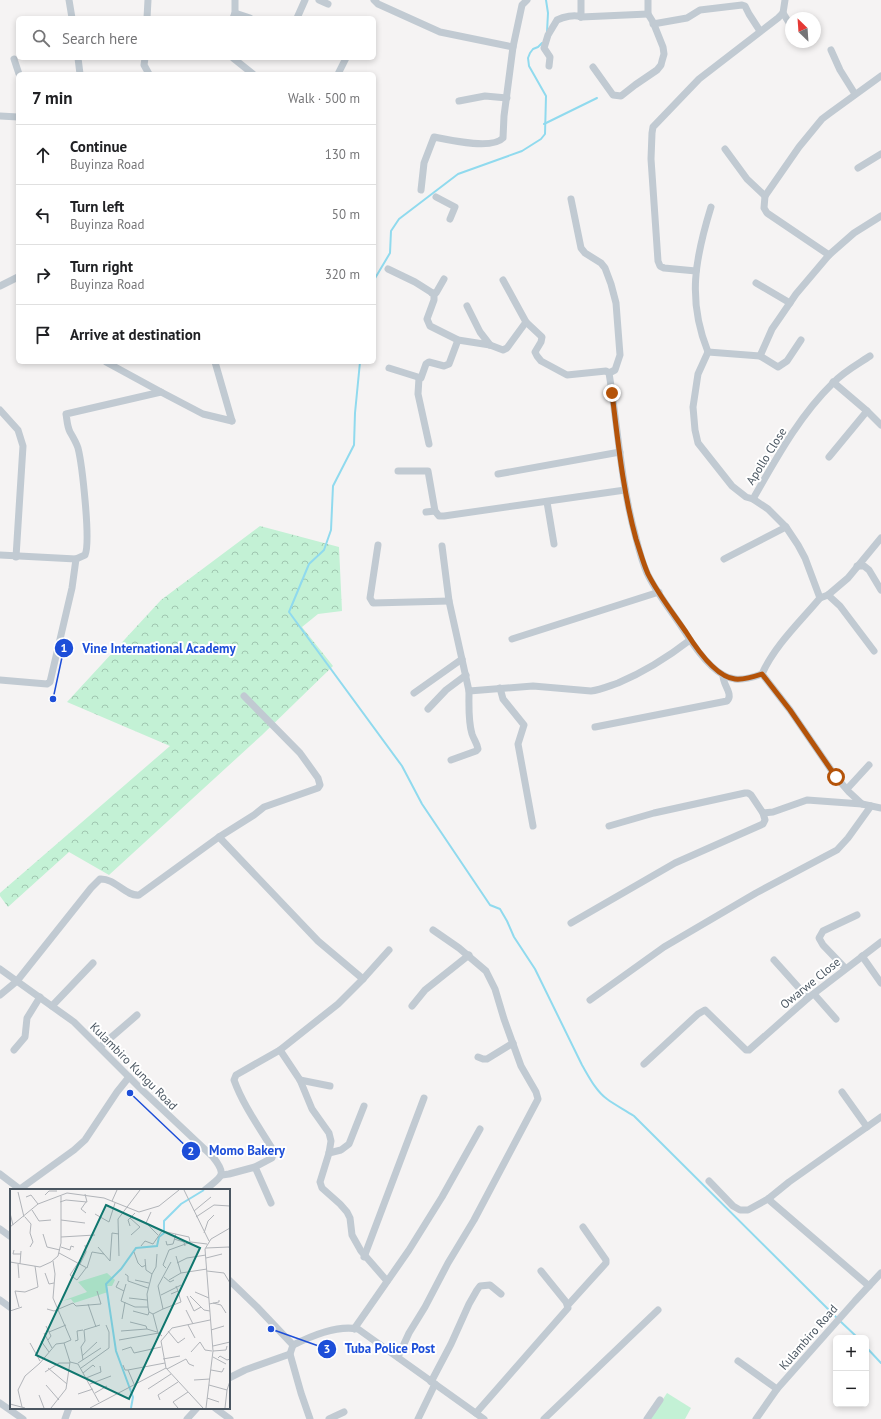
<!DOCTYPE html>
<html lang="en">
<head>
<meta charset="utf-8">
<style>
	:root { --surface:#fff; --page:#f6f6f6; --text:#202124; --muted:#757577; --line:#e0e0e0 }
	body { margin:0; font-family:"PT Sans",sans-serif; background:var(--page); color:var(--text) }
	.controls { position:absolute; right:12px; bottom:12px; display:grid; overflow:hidden; border-radius:6px; box-shadow:0 2px 6px #0003 }
	.controls button { width:36px; height:36px; display:grid; place-items:center; padding:0; border:0; border-bottom:1px solid var(--line); background:var(--surface); color:var(--text); font:20px sans-serif }
	.compass { position:absolute; left:785px; top:12px; width:36px; height:36px; border-radius:50%; background:var(--surface); box-shadow:0 2px 6px #0003; rotate:335deg }
	.stop { position:absolute; width:12px; height:12px; margin:-9px; border:3px solid #b45309; border-radius:50%; background:#fff }
	.stop.end { background:#b45309; border-color:#fff; box-shadow:0 1px 4px #0008 }
	.list { margin:0; padding:0; list-style:none }
	h2 { display:flex; justify-content:space-between; align-items:center; height:52px; margin:0; padding:0 16px; font-size:17px }
	h2 small { font-size:13px; font-weight:400; color:var(--muted) }
	.list li { display:grid; grid-template-columns:26px 1fr auto; gap:12px; align-items:center; box-sizing:border-box; height:60px; padding:0 16px; border-top:1px solid var(--line) }
	.list b { display:block; font-size:15px; white-space:nowrap }
	.list p { margin:0; font-size:13px; white-space:nowrap; color:var(--muted) }
	.list em { font-size:13px; font-style:normal; color:var(--muted) }
	.icon { flex:none; width:22px; height:22px; fill:none; stroke:currentColor; stroke-width:2; stroke-linecap:round; stroke-linejoin:round }
	.map { position:relative; flex:none; width:881px; height:1419px; overflow:hidden }
	.search { position:absolute; background:var(--surface); box-shadow:0 2px 6px #0003; left:16px; top:16px; width:360px; height:44px; display:flex; align-items:center; gap:10px; box-sizing:border-box; padding:0 14px; border-radius:6px; color:var(--muted); font-size:15px }
	.panel { position:absolute; background:var(--surface); box-shadow:0 2px 6px #0003; left:16px; top:72px; width:360px; height:292px; border-radius:6px }
	.map>svg:first-child { display:block }
	.grass { fill:#c3f1d5 }
	.forest { fill:url(#forest-crowns) }
	.lines { fill:none; stroke-linecap:round; stroke-linejoin:round }
	.stream { stroke:#90daee; stroke-width:2 }
	.minor { stroke:#c1cad2; stroke-width:7 }
	.route { stroke:#b45309; stroke-width:5 }
	.labels { text-anchor:middle; dominant-baseline:central; stroke-width:4; stroke-linejoin:round; paint-order:stroke }
	.street-label { font-size:12px; fill:#4a5661; stroke:#fff }
	.inset-river { fill:none; stroke:#90daee; stroke-width:2 }
	.inset-road { fill:none; stroke:#b1b4b9; stroke-width:1 }
	.view { fill:#0f766e; fill-opacity:0.15; stroke:#0f766e; stroke-width:2 }
	.inset-edge { fill:none; stroke:#4a5661; stroke-width:2 }
	.leader { fill:none; stroke:#1d4ed8; stroke-width:1.5 }
	.callout-dot { fill:#1d4ed8; stroke:#fff; stroke-width:1.5 }
	.mark-label { font-size:12px; text-anchor:middle; font-weight:bold; fill:#fff }
	.callout-label { font-size:13px; text-anchor:middle; font-weight:bold; fill:#1d4ed8; stroke:#fff; stroke-width:4; stroke-linejoin:round; paint-order:stroke }
</style>
</head>
<body>
<div class="map">
<svg width="881" height="1419" viewBox="0 0 881 1419">
	<defs>
		<pattern id="forest-crowns" width="20" height="18" patternUnits="userSpaceOnUse"><rect width="20" height="18" fill="#c3f1d5"/><path d="M2 6a3 3 0 1 1 6 0M12 15a3 3 0 1 1 6 0" fill="none" stroke="#a0c6b0"/></pattern>
	</defs>
	<rect width="100%" height="100%" fill="#f5f3f3"/>
	<path class="grass" d="M667 1393 691 1408 685 1419H650Z"/>
	<path class="forest" d="M260 526 339 547 342 611 318 614 302 627 333 666 262 735 109 875 69 852 8 907 0 896V893L170 746 67 702 161 600Z"/>
	<g class="lines">
		<g class="stream">
			<path d="M546 0 548 13 547 32"/>
			<path d="M544 124 597 98"/>
			<path d="M374 280 390 253 391 231 399 219 458 174 522 151 541 139 545 134 546 96 529 66 528 58 530 53 533 49 538 47 542 43"/>
			<path d="M360 362 355 413 354 445 333 486 331 530 324 550 309 564 289 612 402 766 422 804 490 905 500 909 507 921 514 937 535 969 582 1065C589 1077 596 1091 607 1099 615 1105 625 1110 634 1116L837 1318"/>
			<path d="M840 1321 858 1338"/>
			<path d="M866 1347 881 1363"/>
		</g>
		<g class="minor">
			<path d="M69 0 72 18"/>
			<path d="M319 0 328 4"/>
			<path d="M374 0 378 4 440 32 513 47"/>
			<path d="M235 13 250 18"/>
			<path d="M783 13 791 26"/>
			<path d="M581 17 648 14"/>
			<path d="M147 18 148 0"/>
			<path d="M233 18 235 13V0"/>
			<path d="M297 18 305 0"/>
			<path d="M653 24 687 18 700 10 742 5 745 6 749 14 760 31"/>
			<path d="M831 50 840 70 855 94"/>
			<path d="M78 58 80 74"/>
			<path d="M145 58 144 65 149 74"/>
			<path d="M233 58 253 74"/>
			<path d="M14 59 19 74"/>
			<path d="M549 66 550 57 544 48 548 35 557 20C563 17 575 14 581 17V0"/>
			<path d="M593 67 613 95 621 96 635 85 657 70 661 65 662 61 664 54 663 47 653 22 648 14V0"/>
			<path d="M338 74 346 58"/>
			<path d="M459 101 485 96 507 98"/>
			<path d="M0 116 18 117"/>
			<path d="M725 149 747 179 765 196"/>
			<path d="M858 168 881 154"/>
			<path d="M421 190 424 163 434 137C449 140 492 150 503 138L504 116 513 47 522 5 527 0"/>
			<path d="M436 197 455 207 450 219"/>
			<path d="M571 199 581 248 585 253 601 263 605 268 611 284 616 303 620 355 615 370 609 373"/>
			<path d="M829 255 767 213 764 208 765 196 799 147 822 119 830 113 881 76"/>
			<path d="M388 269 415 282 434 294V300L427 319 430 326 458 340 490 345 503 350 507 348 526 322"/>
			<path d="M696 271 664 268 660 266 658 261 651 159 652 133 653 127 699 79 778 18 783 13 785 0"/>
			<path d="M503 280 526 322 542 337 541 342 535 352 537 356 541 361 567 375 606 371 609 373C618 428 621 485 636 538 639 550 642 562 647 573 657 594 673 613 685 632 695 648 715 677 735 679 744 680 754 677 762 674L790 710 836 777 849 792 862 804 881 808"/>
			<path d="M756 283 790 303"/>
			<path d="M0 286 18 277"/>
			<path d="M432 293H436L444 279"/>
			<path d="M467 306 480 332 490 345"/>
			<path d="M708 352 698 374 693 407 695 430 698 443 732 486 746 497 753 499 768 509 786 527 798 545 805 558 820 598C800 622 775 645 762 674"/>
			<path d="M708 352C687 300 695 259 711 207"/>
			<path d="M708 352 760 356 778 367 787 361 801 340"/>
			<path d="M760 356 772 329 781 316 796 294 829 255 854 233 881 216"/>
			<path d="M106 362 161 392 203 414 232 421"/>
			<path d="M215 362 232 421"/>
			<path d="M389 368 421 378 426 364 429 362 444 366 449 364 458 340"/>
			<path d="M419 378 418 394 429 444"/>
			<path d="M0 410 18 430 23 446 16 557"/>
			<path d="M867 411 881 425"/>
			<path d="M829 457 867 411 833 382"/>
			<path d="M398 471H428L435 511 439 516H444L625 490"/>
			<path d="M498 474 620 452"/>
			<path d="M753 499C776 459 799 416 833 383 843 372 858 364 870 356"/>
			<path d="M547 502 554 544"/>
			<path d="M426 512 435 511"/>
			<path d="M378 545 370 598 373 603 449 601"/>
			<path d="M442 546 449 601 469 691 533 686 591 691C600 690 609 686 618 683 644 672 668 657 690 640"/>
			<path d="M0 555 76 559 85 555C91 542 82 464 78 448 76 442 73 437 70 432 67 426 67 419 66 414L161 392"/>
			<path d="M724 559 786 527"/>
			<path d="M857 566H864L869 570 881 590"/>
			<path d="M828 595 840 606 874 651"/>
			<path d="M820 598 828 595 848 578 881 538"/>
			<path d="M512 639 659 592"/>
			<path d="M0 680 47 684 50 682 72 588 76 559"/>
			<path d="M500 688 503 699 524 725 518 744 533 826"/>
			<path d="M414 693 462 659"/>
			<path d="M428 709 446 690 466 675"/>
			<path d="M595 727 727 701C734 694 722 684 723 675"/>
			<path d="M451 760 476 751 478 749C477 743 474 740 472 734 468 721 469 705 469 691"/>
			<path d="M847 789 869 765"/>
			<path d="M609 826 654 813 745 793H748L751 795 763 813 773 812 807 800 862 804"/>
			<path d="M219 837 318 941 363 979"/>
			<path d="M571 923 675 863 763 824 765 820 763 813"/>
			<path d="M862 956 881 983"/>
			<path d="M774 960 808 998"/>
			<path d="M845 968 823 945 819 938 823 931 857 915"/>
			<path d="M0 969 74 1022 143 1091 213 1157C228 1176 221 1176 205 1190"/>
			<path d="M814 994 836 1019"/>
			<path d="M0 995 17 981 91 888 100 879C115 878 126 897 139 895L219 837 254 815 264 807 318 788 320 785 318 778 300 753 244 696"/>
			<path d="M590 1000 664 947 756 893 837 850 848 838 871 806"/>
			<path d="M52 1006 93 963"/>
			<path d="M412 1006 425 990 469 955"/>
			<path d="M100 1047 137 1015"/>
			<path d="M14 1050 25 1037 27 1018 40 997"/>
			<path d="M478 1057 483 1059H487L513 1043"/>
			<path d="M644 1064 698 1014 705 1010 746 1050H749L808 998 881 942"/>
			<path d="M300 1080 330 1086"/>
			<path d="M842 1092 867 1127"/>
			<path d="M329 1153 341 1150 349 1144 364 1106"/>
			<path d="M255 1167 272 1158 273 1150C259 1127 243 1105 234 1080L236 1075 280 1050"/>
			<path d="M0 1174 21 1190"/>
			<path d="M222 1175 229 1174 255 1167 271 1203"/>
			<path d="M709 1181 733 1206 740 1210H748L768 1199 789 1182 881 1117"/>
			<path d="M20 1189 74 1150 85 1140 117 1092 129 1077"/>
			<path d="M768 1199 869 1286"/>
			<path d="M0 1229 11 1237"/>
			<path d="M364 1257 424 1098"/>
			<path d="M229 1280 257 1307 293 1345"/>
			<path d="M387 1281 361 1251 352 1235 350 1218 347 1212 340 1204 322 1188 320 1182 329 1153 331 1141 329 1133 312 1109 300 1080 280 1050 338 1004 363 979 389 950"/>
			<path d="M0 1300 11 1308"/>
			<path d="M568 1305 606 1263V1260L583 1227"/>
			<path d="M354 1329 409 1250 442 1197 480 1129"/>
			<path d="M293 1345C313 1335 337 1325 358 1329L484 1419"/>
			<path d="M293 1345 290 1354 301 1393 310 1419"/>
			<path d="M398 1357 409 1333 425 1307 448 1263 474 1220 538 1099 536 1092 521 1066 504 1019 495 989 486 971 459 948 433 930"/>
			<path d="M738 1361 777 1389"/>
			<path d="M229 1378 245 1370 290 1354"/>
			<path d="M431 1382 451 1344 469 1304 477 1290 480 1286 490 1285 501 1294"/>
			<path d="M0 1403 23 1419"/>
			<path d="M215 1408 230 1419"/>
			<path d="M476 1413 568 1308 566 1302 541 1271"/>
			<path d="M65 1419 69 1408"/>
			<path d="M187 1419 197 1408"/>
			<path d="M329 1419 344 1412"/>
			<path d="M418 1419 435 1384"/>
			<path d="M544 1419 658 1310"/>
			<path d="M647 1419 660 1400"/>
			<path d="M756 1419 777 1389 855 1301 881 1273"/>
		</g>
	</g>
	<g class="lines">
		<path class="route" d="M612 393C618 442 623 492 636 539 640 551 643 563 648 574 658 594 673 613 686 632 696 648 716 677 735 679 744 680 753 677 762 674L790 710 836 777"/>
	</g>
	<g class="labels">
		<g class="street-label">
			<text transform="translate(766 456) rotate(-58)">Apollo Close</text>
			<text transform="translate(810 983) rotate(-39)">Owarwe Close</text>
			<text transform="translate(134 1066) rotate(45)">Kulambiro Kungu Road</text>
			<text transform="translate(808 1337) rotate(-49)">Kulambiro Road</text>
		</g>
	</g>
	<g transform="translate(10 1189)">
		<rect width="220" height="220" fill="#f5f3f3"/>
		<path d="M97 84 105 91 102 97H97L98 103 64 114 61 110 52 112 77 103 68 93Z" fill="#c3f1d5"/>
		<path class="inset-river" d="M121 219 123 208 106 162 96 95 111 80 126 59 147 57 149 48 154 44V32L171 15 194 1"/>
		<path class="inset-road" d="M174 1 199 52M8 3 14 28M35 6 39 2H47M16 8 21 6 28 15M102 12 107 1M50 13 56 11 77 13 75 5M76 13 71 20 76 24M22 21 29 32 41 31M184 22 201 8M141 23 136 34 148 46M0 24 3 36M85 25 99 33 105 14M15 28 21 35 20 44 23 53 20 58M186 28 204 16 220 17M120 29 130 38 121 46M51 31 75 34M120 37 118 31 125 24M0 38 28 15 57 4 94 9 129 23 149 17 169 1M194 44 198 32 204 26M33 45 37 58 50 61M51 48 85 46M164 50 174 53 175 57M156 52 157 56 163 55 166 45M131 57 135 52 143 55 152 42 179 48 180 53M51 58 60 61 61 57 64 58M88 58 100 72M196 59 219 58 220 61M4 61 3 65H11M124 63 128 74 132 78 136 76M49 64 77 79 82 63 94 65M109 67 108 30 130 1M166 67 171 84M196 69 212 65M135 70 136 81 142 85 137 105 138 118 139 123 143 125 148 144 152 147M100 72 102 44 109 45M0 73 30 78 41 73 48 67 51 54V7M68 74 60 86 67 91 76 79M167 74 177 69 196 66M8 75 9 89M10 75 11 62M70 75 76 63 75 56M156 79 153 76 159 61 181 53 197 55M197 82 214 84 220 94M35 84 39 95 44 94M115 85 118 87V92L138 99M142 85 146 78 147 65M154 88 160 93 164 91M125 91 139 94M159 91 171 84 197 80M109 92 106 98 114 102M116 95 111 112 125 118H138M185 103 199 109M161 105 168 102 166 97M151 106 171 96M177 107 184 122 191 118M180 107 194 121 200 122M119 109 137 111M203 114 211 116 216 124M78 115 86 138M199 115 209 113V111M9 118 5 102 15 103 28 98 25 77M37 120 44 122 63 114 66 117 91 115 87 102M153 120 171 113 168 102M176 121 183 135M0 122 12 118M123 122 138 126 139 123M143 125 153 120 148 97 161 73M112 130 115 113M120 133 136 137 137 140 147 143M178 136 185 149M36 137 41 147 38 151M201 141 214 137M111 142 137 140M158 142 168 154 175 149M39 143 56 136M34 144 42 159M109 151 149 144M31 152 39 163M65 152 68 151 67 142 73 141M20 154 30 172M203 157 220 153M112 161 121 158 124 164 151 158M203 162 216 161 217 157M181 163 190 153 195 161 202 162M72 167 87 153M203 168 216 175M208 169 210 167 217 171 220 170M153 170 170 167M73 171 71 158 75 152 74 141 90 136M60 173 68 175 89 213M68 174 91 159M113 176 115 181H118L124 195M38 179 57 195M71 179 99 159V143L96 136M157 180 176 170 179 175 184 177M118 181 155 174M201 181 212 183 214 179M35 183 49 174H60M73 184 83 176 85 178M76 189 91 183 90 177M184 191 200 190M80 195 101 187M36 196 49 211M199 196 217 201 220 192M138 200 161 185M85 204 97 197M68 205 83 200M29 206 34 219M197 209 209 213M150 211 148 206 168 193M0 215 15 219M12 218 8 201 15 187 30 174 46 155 54 154M41 219 56 200 60 173 54 154 61 151 43 109 45 85 43 72M80 219 156 179M168 219 163 213 178 203M193 219 156 179 151 152 162 139 200 131M196 219 203 162 195 60 201 50 220 39M215 219 217 201"/>
		<path class="view" d="M96 16 190 59 119 210 26 166Z"/>
		<rect width="220" height="220" class="inset-edge"/>
	</g>
	<path class="leader" d="M53 699L64 648M130 1093L191 1151M271 1329L327 1349"/>
	<g class="callout-dot">
		<circle cx="53" cy="699" r="4"/>
		<circle cx="130" cy="1093" r="4"/>
		<circle cx="271" cy="1329" r="4"/>
		<circle cx="64" cy="648" r="10"/>
		<circle cx="191" cy="1151" r="10"/>
		<circle cx="327" cy="1349" r="10"/>
	</g>
	<g class="mark-label">
		<text x="64" y="652">1</text>
		<text x="191" y="1155">2</text>
		<text x="327" y="1353">3</text>
	</g>
	<g class="callout-label">
		<text x="159" y="653">Vine International Academy</text>
		<text x="247" y="1155">Momo Bakery</text>
		<text x="390" y="1353">Tuba Police Post</text>
	</g>
</svg>
<div class="controls">
<button>+</button>
<button>−</button>
</div>
<svg class="compass" viewBox="-18 -18 36 36"><path d="M0-13l5 13h-10z" fill="#e53935"/><path d="M0 13l5-13h-10z" fill="#757577"/></svg>
<div class="stop" style="left:836px;top:777px"></div>
<div class="stop end" style="left:612px;top:393px"></div>
<div class="search"><svg class="icon" aria-label="search" viewBox="0 0 24 24"><circle cx="10" cy="10" r="6"/><path d="M15 15l6 6"/></svg>Search here</div>
<section class="panel">
<h2>7 min<small>Walk · 500 m</small></h2>
<ul class="list">
<li><svg class="icon" aria-label="ahead" viewBox="0 0 24 24"><path d="M12 20V5M6 11l6-6 6 6"/></svg><div><b>Continue</b><p>Buyinza Road</p></div><em>130 m</em></li>
<li><svg class="icon" aria-label="left" viewBox="0 0 24 24"><path d="M17 20v-9H6M10 6l-5 5 5 5"/></svg><div><b>Turn left</b><p>Buyinza Road</p></div><em>50 m</em></li>
<li><svg class="icon" aria-label="right" viewBox="0 0 24 24"><path d="M7 20v-9h11M14 6l5 5-5 5"/></svg><div><b>Turn right</b><p>Buyinza Road</p></div><em>320 m</em></li>
<li><svg class="icon" aria-label="arrive" viewBox="0 0 24 24"><path d="M6 21V4h12l-3 4 3 4H6"/></svg><div><b>Arrive at destination</b></div></li>
</ul>
</section>
</div>
</body>
</html>
